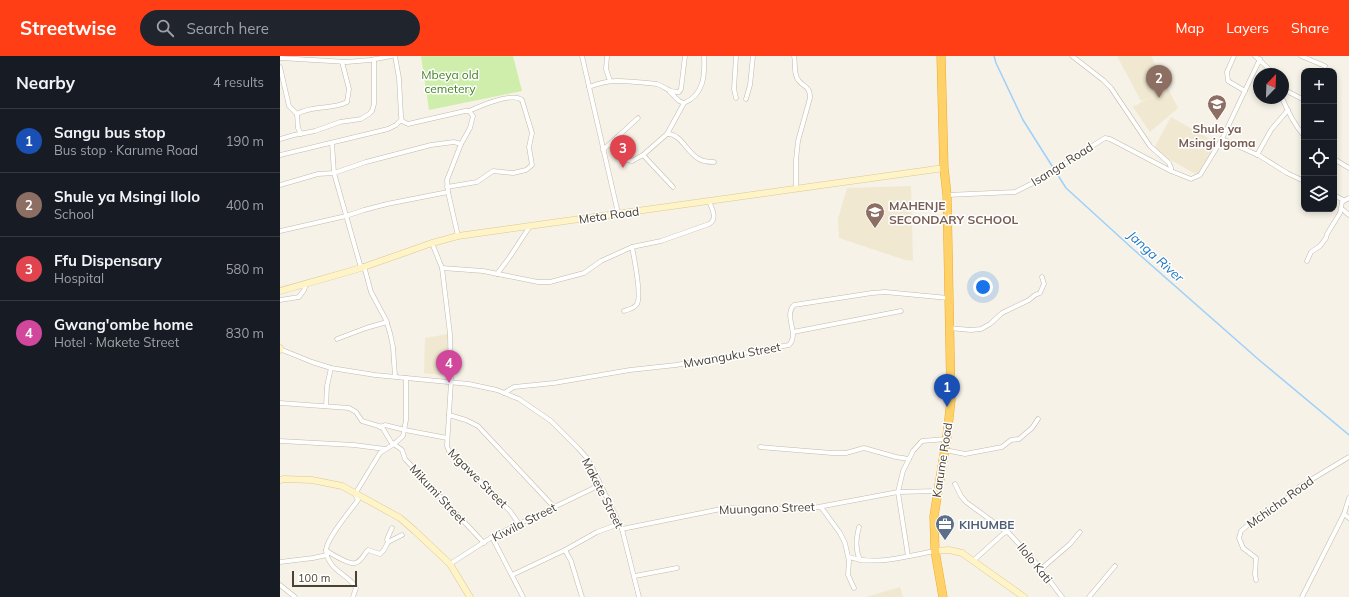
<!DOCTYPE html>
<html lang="en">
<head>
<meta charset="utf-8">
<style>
	:root { --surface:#171b24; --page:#20242c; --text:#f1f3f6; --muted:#9ea1a6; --line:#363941; --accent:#ff3e15 }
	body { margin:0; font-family:Mulish,sans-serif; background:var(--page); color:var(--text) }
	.controls { position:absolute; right:12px; top:12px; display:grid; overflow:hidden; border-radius:8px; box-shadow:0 2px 6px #0003 }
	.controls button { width:36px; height:36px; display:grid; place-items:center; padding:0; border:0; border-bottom:1px solid var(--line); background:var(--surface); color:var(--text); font:20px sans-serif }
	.compass { position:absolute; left:973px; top:12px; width:36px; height:36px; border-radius:50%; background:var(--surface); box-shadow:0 2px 6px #0003; rotate:23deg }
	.scale { position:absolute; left:12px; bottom:10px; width:65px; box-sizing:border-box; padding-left:4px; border:2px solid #4a4235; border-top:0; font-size:11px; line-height:14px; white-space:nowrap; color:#4a4235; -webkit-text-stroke:3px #fff; paint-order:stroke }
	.you { position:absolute; left:703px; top:231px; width:14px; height:14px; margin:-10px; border:3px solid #fff; border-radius:50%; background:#1a73e8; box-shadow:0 0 0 6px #1a73e833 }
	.badge { display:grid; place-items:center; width:26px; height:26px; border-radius:50%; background:var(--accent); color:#fff; font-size:13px; font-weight:700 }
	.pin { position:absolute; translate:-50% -33px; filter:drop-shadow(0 1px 2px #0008) }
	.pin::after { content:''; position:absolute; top:21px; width:14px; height:12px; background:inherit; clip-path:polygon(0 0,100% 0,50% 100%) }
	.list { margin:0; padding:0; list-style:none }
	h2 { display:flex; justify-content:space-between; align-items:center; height:52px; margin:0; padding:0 16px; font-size:17px }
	h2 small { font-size:13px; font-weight:400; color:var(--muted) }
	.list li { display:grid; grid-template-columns:26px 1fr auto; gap:12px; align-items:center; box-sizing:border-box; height:64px; padding:0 16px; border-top:1px solid var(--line) }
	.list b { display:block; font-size:15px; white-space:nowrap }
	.list p { margin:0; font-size:13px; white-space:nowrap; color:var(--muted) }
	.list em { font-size:13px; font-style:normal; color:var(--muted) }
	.icon { flex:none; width:22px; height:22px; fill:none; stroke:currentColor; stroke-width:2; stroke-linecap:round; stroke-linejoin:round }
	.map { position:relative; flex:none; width:1069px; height:541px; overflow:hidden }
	header { display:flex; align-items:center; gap:24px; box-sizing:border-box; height:56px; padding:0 20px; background:var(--accent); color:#fff }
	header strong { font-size:19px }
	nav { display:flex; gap:22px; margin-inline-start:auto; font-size:14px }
	.search { width:280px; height:36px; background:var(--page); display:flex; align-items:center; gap:10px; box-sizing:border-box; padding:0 14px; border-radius:22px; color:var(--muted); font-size:15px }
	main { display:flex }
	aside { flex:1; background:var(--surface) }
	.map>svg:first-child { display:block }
	.education { fill:#f0e8d0 }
	.green { fill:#cfeeac }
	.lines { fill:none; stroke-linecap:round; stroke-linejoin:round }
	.stream { stroke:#9dd1f9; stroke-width:1.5 }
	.street-casing { stroke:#c2baa9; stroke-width:5 }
	.secondary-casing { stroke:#dac992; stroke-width:7 }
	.highway-casing { stroke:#f0ab27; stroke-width:9 }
	.street { stroke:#fff; stroke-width:4 }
	.secondary { stroke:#fff3c8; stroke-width:6 }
	.highway { stroke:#ffd169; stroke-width:8 }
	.labels { text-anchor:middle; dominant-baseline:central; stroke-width:3; stroke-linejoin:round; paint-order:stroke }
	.park-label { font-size:12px; fill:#438321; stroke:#fff }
	.education-label { font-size:12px; font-weight:bold; fill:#785e54; stroke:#fff }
	.street-label { font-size:12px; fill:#4a4235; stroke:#fff }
	.service-label { font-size:12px; font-weight:bold; fill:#4e5e75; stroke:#fff; text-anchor:start }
	.water-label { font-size:13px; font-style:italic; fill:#217ac3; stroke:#fff }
</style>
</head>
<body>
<header>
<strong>Streetwise</strong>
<div class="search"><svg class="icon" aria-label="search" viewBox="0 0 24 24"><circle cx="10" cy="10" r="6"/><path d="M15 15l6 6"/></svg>Search here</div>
<nav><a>Map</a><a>Layers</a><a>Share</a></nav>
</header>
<main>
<aside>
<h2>Nearby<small>4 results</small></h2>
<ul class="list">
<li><span class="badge" style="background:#1a4fb4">1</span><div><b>Sangu bus stop</b><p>Bus stop · Karume Road</p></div><em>190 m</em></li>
<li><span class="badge" style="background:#8d6e63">2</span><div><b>Shule ya Msingi Ilolo</b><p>School</p></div><em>400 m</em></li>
<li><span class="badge" style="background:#e0444e">3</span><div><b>Ffu Dispensary</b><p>Hospital</p></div><em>580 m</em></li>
<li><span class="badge" style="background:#d1479c">4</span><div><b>Gwang'ombe home</b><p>Hotel · Makete Street</p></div><em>830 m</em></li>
</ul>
</aside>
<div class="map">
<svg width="1069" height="541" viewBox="0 0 1069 541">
	<rect width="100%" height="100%" fill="#f6f2e7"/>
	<g class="education">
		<path d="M837 0H871L898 52 870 76 853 51 870 41 861 45Z"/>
		<path d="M891 61 937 87 919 120 873 94Z"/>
		<path d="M631 130 633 205 625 204 559 182 558 163 567 132Z"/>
		<path d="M168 278 169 320 144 317 145 282Z"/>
		<path d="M620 531 623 541H586Z"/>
	</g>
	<path class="green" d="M141 0H233L242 35 149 54Z"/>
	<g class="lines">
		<path class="stream" d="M714 0 716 7 743 64 786 132 853 193 978 303 1069 379"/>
		<g class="street-casing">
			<g id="street">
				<path d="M115 0 119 22 121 60 122 65 128 68 185 55H189L193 60 190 72 181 88 167 124 168 136 178 180"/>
				<path d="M302 0 338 157"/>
				<path d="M327 0 326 13 330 25"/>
				<path d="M514 0C516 8 513 19 519 25 525 32 530 30 530 42L518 85 516 104V132"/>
				<path d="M792 0 823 24 831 32 870 90 889 107 891 112V115L911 123 920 119 942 83 980 3"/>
				<path d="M954 0 947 16 948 25 965 35"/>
				<path d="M975 0 988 12 991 18"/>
				<path d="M1021 0 1045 10"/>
				<path d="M0 2 67 6 90 4 112 0"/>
				<path d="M0 11 9 50 17 58"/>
				<path d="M309 31C334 21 351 26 377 28 386 31 389 37 399 36L401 33 405 0"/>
				<path d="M390 36 399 45 404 47C424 39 425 19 424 0"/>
				<path d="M1003 37 1007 35 1024 44"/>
				<path d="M456 42 454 33 456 0"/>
				<path d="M1002 42C1008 56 1014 68 1024 80"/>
				<path d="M466 43 470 29 473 0"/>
				<path d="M21 78 18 72 17 58C32 49 52 54 67 46L69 33 62 6"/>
				<path d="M387 78 404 47"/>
				<path d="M0 83 14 79 35 75 60 66 81 63 89 58 92 55 94 48V4"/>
				<path d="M942 83 980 100 1007 117 1024 125"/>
				<path d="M52 87 54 117 81 212"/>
				<path d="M330 89 348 104 352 105 363 99 387 78C401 77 407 97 419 103 424 106 429 106 434 106"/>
				<path d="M323 94 358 62"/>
				<path d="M0 99 108 73 116 69 121 64"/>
				<path d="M363 99 393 131"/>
				<path d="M977 99 991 74 1008 54"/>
				<path d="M1054 103 1069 112"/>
				<path d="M0 129 38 118 54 117 86 106 151 89 174 86 181 88"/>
				<path d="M167 131 197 126 213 115 233 117 246 114 252 109 249 91 252 77 242 44C232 36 200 50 189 55"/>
				<path d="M667 139 735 136 769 119 777 112 825 82 830 83 891 115"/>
				<path d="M1054 139 1063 144"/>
				<path d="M1062 153 1069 159"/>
				<path d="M0 175 66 160 84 154 107 148 168 136"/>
				<path d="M152 187 162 212 170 278 171 326 167 390 169 395 230 455 239 468"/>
				<path d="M1027 205 1031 196 1040 190 1046 182 1047 178 1060 157 1062 146 1069 142"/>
				<path d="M84 210 91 236 106 264 110 277 113 291 115 320"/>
				<path d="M162 212 203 215 258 226H270L304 217 321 205 352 191 381 185 429 168C438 163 432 153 429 145"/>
				<path d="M217 218 229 202 250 170"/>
				<path d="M0 244 19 241 24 234 26 228"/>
				<path d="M344 255C349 253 354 253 357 248 362 239 354 202 352 191"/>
				<path d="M669 272 691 274 701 273 710 268 722 257 749 244 755 239 760 237 764 228 762 221"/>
				<path d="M513 276 621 255"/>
				<path d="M57 283 86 272 107 266"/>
				<path d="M0 293 32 306 51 312 95 319 189 328 217 334 239 343 271 365 298 392 307 402 313 413 342 473 359 541"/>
				<path d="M224 337 234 331 274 327 350 314 396 309 509 289C520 278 503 260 514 249L592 237 605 236 668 242"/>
				<path d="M0 347 69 352 76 356 82 365 102 371 111 386 122 394 125 403 204 487"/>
				<path d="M46 350 47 330 51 312"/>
				<path d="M169 359 186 364 198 370 274 451"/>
				<path d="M100 371 105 369 125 374 167 382"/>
				<path d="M0 385 74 389 105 393"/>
				<path d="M480 391 552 397H566L584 392 616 401 629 403"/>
				<path d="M665 394 685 398 722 391 731 384 739 383 752 372 758 363"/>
				<path d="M675 428 681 440 686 446 727 476"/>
				<path d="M541 451 560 477 565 487 569 505 568 519 574 532"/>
				<path d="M1064 458 1069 462"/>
				<path d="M579 471C576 483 575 493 580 504"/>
				<path d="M342 473 446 452 476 453 533 452 618 436 657 435"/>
				<path d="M212 481 243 541"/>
				<path d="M108 486 122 479"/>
				<path d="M46 494C51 498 70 509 75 507 81 506 84 498 88 494L100 498 104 494 108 486 107 483 112 472"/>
				<path d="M285 494 291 505 302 541"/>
				<path d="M628 500 618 436 623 415 633 395 642 385 666 383"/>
				<path d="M569 501C596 510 627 500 655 495"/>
				<path d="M693 505 724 477 728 476 757 508 782 541"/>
				<path d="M0 506 33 502 47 499"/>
				<path d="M170 508 212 481 320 429"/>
				<path d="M761 513 790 488 800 476"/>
				<path d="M232 519 285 494 317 476 339 468"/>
				<path d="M355 520 397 512"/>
				<path d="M976 524 975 518 976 502 963 492 959 482 961 475 979 459 1001 448 1019 431 1069 401"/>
				<path d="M0 529 15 541"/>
				<path d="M73 541 76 532C71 522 59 518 52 509 49 505 46 499 46 494 47 482 70 455 78 444L75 438 100 397 114 388 123 380 126 364V322"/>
				<path d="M809 541 835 510"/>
				<path d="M1022 541 1064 458 1069 442"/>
			</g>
		</g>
		<g class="secondary-casing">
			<g id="secondary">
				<path d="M0 235 81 212 152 187 178 180 664 112"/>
				<path d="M0 292V294"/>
				<path d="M0 424 4 423 32 424 62 430 120 462 135 475 170 508 190 541"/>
				<path d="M655 495 669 494 682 497 744 541"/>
			</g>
		</g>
		<g class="highway-casing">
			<path id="highway" d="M661 0 664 112 667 139 671 344 667 380 654 460 655 495 663 541"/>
		</g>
		<use href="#street" class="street"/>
		<use href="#secondary" class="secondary"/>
		<use href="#highway" class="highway"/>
	</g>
	<defs>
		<g id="school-pin" transform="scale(1)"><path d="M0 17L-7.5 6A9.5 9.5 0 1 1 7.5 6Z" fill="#8d6e63" stroke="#fff"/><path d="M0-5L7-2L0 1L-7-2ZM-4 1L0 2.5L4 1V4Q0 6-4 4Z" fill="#fff"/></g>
		<g id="office-pin" transform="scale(1)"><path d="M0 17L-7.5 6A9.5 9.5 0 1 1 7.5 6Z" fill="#5c6f8a" stroke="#fff"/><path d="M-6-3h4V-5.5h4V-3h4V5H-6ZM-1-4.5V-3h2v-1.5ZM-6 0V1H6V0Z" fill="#fff"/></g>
	</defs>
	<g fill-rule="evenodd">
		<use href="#school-pin" x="937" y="48"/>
		<use href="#school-pin" x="595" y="156"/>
		<use href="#office-pin" x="665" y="468"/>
	</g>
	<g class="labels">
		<g class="park-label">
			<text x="170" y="18">Mbeya old<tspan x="170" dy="14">cemetery</tspan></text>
		</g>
		<g class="education-label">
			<text x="937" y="72">Shule ya<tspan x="937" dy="14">Msingi Igoma</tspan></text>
			<text x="609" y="149" text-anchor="start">MAHENJE<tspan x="609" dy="14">SECONDARY SCHOOL</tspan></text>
		</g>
		<g class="street-label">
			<text transform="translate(782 108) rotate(-32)">Isanga Road</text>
			<text transform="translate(329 159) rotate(-8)">Meta Road</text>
			<text transform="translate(452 299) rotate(-10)">Mwanguku Street</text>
			<text transform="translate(662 404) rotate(-81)">Karume Road</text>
			<text transform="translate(198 422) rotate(45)">Mgawe Street</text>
			<text transform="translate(323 437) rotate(63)">Makete Street</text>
			<text transform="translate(158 438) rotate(47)">Mikumi Street</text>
			<text transform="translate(1000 446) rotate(-36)">Mchicha Road</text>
			<text transform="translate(487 452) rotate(-2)">Muungano Street</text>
			<text transform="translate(244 466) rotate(-27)">Kiwila Street</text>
			<text transform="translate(755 507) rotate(51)">Ilolo Kati</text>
		</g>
		<g class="service-label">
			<text x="679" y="468">KIHUMBE</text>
		</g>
		<g class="water-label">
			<text transform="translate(876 200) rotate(42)">Janga River</text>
		</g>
	</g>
</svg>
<div class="controls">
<button>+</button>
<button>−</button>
<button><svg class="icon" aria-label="locate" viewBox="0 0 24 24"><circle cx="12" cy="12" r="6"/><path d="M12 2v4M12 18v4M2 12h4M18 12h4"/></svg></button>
<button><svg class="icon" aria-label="layers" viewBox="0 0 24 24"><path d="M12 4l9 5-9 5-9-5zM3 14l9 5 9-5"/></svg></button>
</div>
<svg class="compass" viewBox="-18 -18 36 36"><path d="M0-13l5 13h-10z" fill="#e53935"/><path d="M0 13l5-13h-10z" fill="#9ea1a6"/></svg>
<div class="scale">100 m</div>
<div class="you"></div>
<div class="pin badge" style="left:667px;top:351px;background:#1a4fb4">1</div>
<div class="pin badge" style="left:879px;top:42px;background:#8d6e63">2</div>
<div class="pin badge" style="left:343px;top:112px;background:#e0444e">3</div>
<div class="pin badge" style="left:169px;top:327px;background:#d1479c">4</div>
</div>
</main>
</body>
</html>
